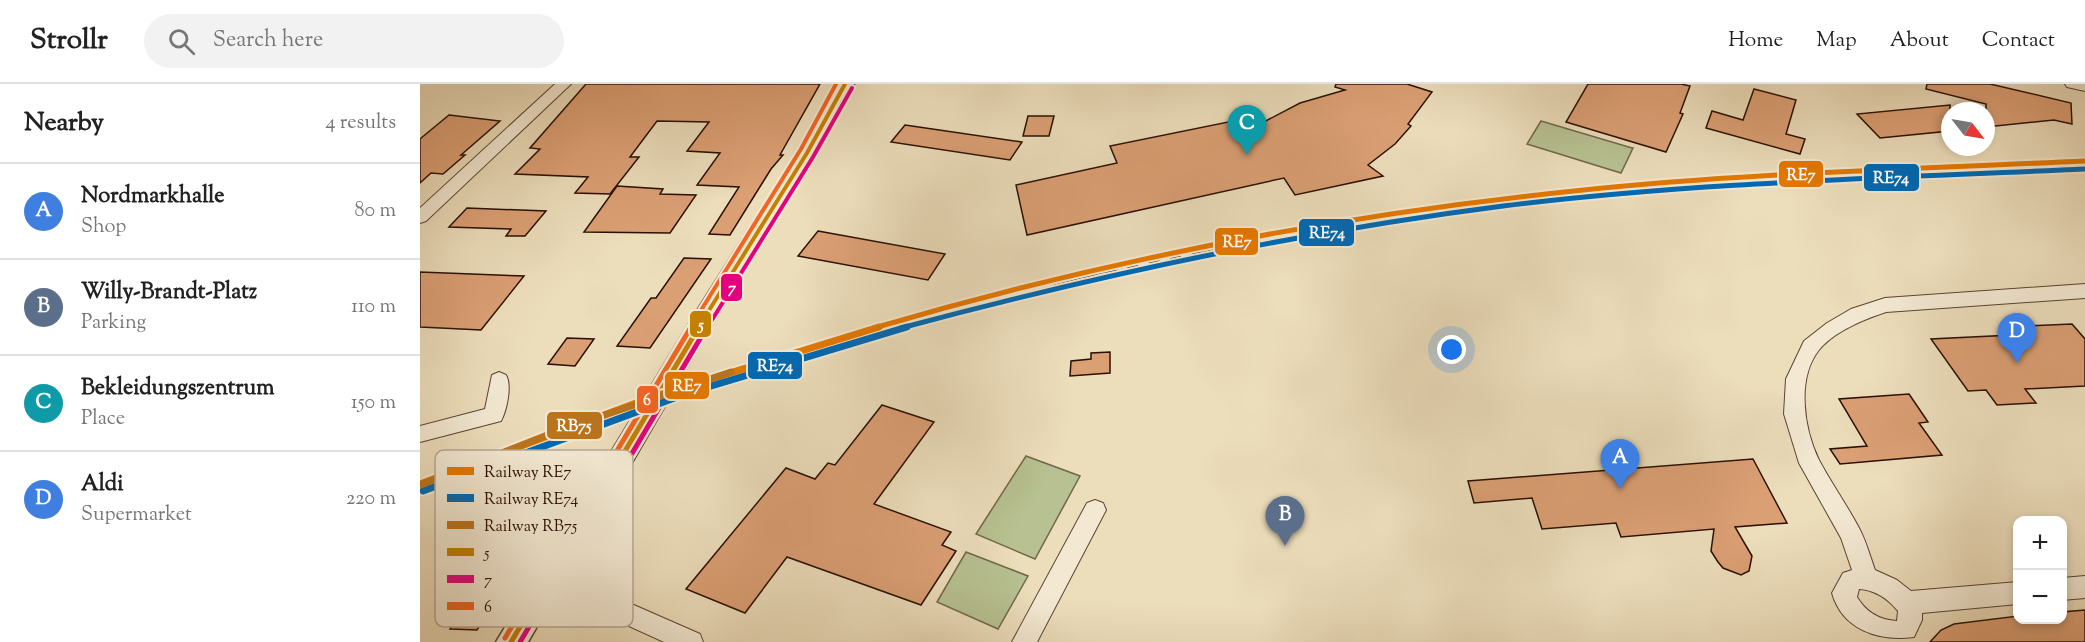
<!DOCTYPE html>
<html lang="en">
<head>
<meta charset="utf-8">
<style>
	:root { --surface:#fff; --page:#f2f2f2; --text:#222; --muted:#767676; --line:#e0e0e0; --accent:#b45309 }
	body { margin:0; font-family:"Sorts Mill Goudy",serif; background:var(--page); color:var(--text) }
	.controls { position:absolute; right:18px; bottom:18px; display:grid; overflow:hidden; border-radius:12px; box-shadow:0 3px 9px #0003 }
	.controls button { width:54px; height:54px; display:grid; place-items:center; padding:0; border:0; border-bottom:2px solid var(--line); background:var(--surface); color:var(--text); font:30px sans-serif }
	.compass { position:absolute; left:1521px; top:18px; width:54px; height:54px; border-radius:50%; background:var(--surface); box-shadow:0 3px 9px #0003; rotate:121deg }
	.you { position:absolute; left:1032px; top:266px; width:21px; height:21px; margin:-15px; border:4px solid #fff; border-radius:50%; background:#1a73e8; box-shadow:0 0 0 9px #1a73e833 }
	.badge { display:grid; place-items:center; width:39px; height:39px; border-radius:50%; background:var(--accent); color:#fff; font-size:20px; font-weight:700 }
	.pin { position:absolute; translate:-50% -50px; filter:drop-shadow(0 2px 3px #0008) }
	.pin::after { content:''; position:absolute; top:32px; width:21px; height:18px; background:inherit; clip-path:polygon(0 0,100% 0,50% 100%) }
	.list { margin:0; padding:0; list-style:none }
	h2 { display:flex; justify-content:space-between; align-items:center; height:78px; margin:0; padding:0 24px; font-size:26px }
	h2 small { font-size:20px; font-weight:400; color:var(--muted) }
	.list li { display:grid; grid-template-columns:39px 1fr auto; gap:18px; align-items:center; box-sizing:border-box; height:96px; padding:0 24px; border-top:2px solid var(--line) }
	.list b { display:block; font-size:22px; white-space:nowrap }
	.list p { margin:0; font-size:20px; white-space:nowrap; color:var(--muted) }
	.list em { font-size:20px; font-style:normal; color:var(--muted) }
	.icon { flex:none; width:33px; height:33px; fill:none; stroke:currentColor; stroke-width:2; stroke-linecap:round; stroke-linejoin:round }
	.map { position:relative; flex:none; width:1665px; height:558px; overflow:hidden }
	header { display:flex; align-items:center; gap:36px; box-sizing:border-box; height:84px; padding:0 30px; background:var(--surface); border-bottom:2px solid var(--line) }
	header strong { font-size:28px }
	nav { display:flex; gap:33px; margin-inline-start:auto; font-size:21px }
	.search { width:420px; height:54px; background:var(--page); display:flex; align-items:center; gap:15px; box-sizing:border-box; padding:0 21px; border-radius:33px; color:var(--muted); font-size:22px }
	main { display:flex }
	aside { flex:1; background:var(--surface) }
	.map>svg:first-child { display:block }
	.green { fill:#b7c191; stroke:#70684a; stroke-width:1.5 }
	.building { fill:#db9f74; stroke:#2a1002; stroke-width:1.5 }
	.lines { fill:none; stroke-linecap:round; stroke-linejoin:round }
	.minor-casing { stroke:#5a4330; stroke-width:2 }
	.tertiary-casing { stroke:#5a4330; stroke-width:3 }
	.minor { fill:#f3e9d3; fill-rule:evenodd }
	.tertiary { fill:#f3e9d3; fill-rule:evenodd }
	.rail-casing { stroke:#2a1002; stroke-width:6 }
	.rail { stroke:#f3e9d3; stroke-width:4; stroke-dasharray:11; stroke-linecap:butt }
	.bus-1-far1-casing { stroke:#f3e9d3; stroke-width:8 }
	.bus-1-casing { stroke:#f3e9d3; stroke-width:10 }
	.bus-2-far1-casing { stroke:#f3e9d3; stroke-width:8 }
	.bus-2-casing { stroke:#f3e9d3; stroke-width:10 }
	.bus-3-far1-casing { stroke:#f3e9d3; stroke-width:8 }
	.bus-3-casing { stroke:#f3e9d3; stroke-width:10 }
	.bus-1-far1 { stroke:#c48000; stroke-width:4 }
	.bus-1 { stroke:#c48000; stroke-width:5 }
	.bus-2-far1 { stroke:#e5007d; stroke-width:4 }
	.bus-2 { stroke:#e5007d; stroke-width:5 }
	.bus-3-far1 { stroke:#f26522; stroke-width:4 }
	.bus-3 { stroke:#f26522; stroke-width:5 }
	.rail-1-far1-casing { stroke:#f3e9d3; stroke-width:9 }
	.rail-1-casing { stroke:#f3e9d3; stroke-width:11 }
	.rail-2-far1-casing { stroke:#f3e9d3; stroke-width:9 }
	.rail-2-casing { stroke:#f3e9d3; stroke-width:11 }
	.rail-3-casing { stroke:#f3e9d3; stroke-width:11 }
	.rail-1-far1 { stroke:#e57800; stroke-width:5 }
	.rail-1 { stroke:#e57800; stroke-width:7 }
	.rail-2-far1 { stroke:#0069b4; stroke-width:5 }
	.rail-2 { stroke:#0069b4; stroke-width:7 }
	.rail-3 { stroke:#bb741b; stroke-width:7 }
	.key { fill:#f3e9d3; stroke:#b7a894; stroke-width:1.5 }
	.key-label { font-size:16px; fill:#2a1002 }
	.line-badge { stroke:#f3e9d3; stroke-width:2 }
	.badge-label { font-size:16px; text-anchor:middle; font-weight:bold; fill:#fff }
</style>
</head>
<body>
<header>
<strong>Strollr</strong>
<div class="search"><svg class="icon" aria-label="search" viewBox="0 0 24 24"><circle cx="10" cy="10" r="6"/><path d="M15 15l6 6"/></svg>Search here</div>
<nav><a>Home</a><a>Map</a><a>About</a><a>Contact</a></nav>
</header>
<main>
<aside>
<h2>Nearby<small>4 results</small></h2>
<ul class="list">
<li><span class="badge" style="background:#3f7fe0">A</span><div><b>Nordmarkhalle</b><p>Shop</p></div><em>80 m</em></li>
<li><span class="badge" style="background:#5c6f8a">B</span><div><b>Willy-Brandt-Platz</b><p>Parking</p></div><em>110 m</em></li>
<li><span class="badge" style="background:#0f9aa8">C</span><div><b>Bekleidungszentrum</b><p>Place</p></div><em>150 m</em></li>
<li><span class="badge" style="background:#3f7fe0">D</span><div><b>Aldi</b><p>Supermarket</p></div><em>220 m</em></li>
</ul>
</aside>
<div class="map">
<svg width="1665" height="558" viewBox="0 0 1665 558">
	<rect width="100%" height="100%" fill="#ecddbb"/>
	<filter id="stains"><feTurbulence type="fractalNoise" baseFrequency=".00333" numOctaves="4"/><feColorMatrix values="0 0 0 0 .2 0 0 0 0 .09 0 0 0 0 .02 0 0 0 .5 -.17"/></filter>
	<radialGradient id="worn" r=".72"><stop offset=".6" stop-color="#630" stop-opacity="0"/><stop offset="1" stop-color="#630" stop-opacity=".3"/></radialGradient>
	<g class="green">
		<path d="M1121 37 1212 64H1213L1201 89 1107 60Z"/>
		<path d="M606 372 660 392 615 475 556 450Z"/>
		<path d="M546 468 608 492 578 545 517 518Z"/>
	</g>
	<g class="building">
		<path d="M166 0H400L360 71H363L351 85 310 151 289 150 319 103 277 101 300 69 267 67 289 38 237 37 210 73H219L190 110 155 109 168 93 95 90 120 65 110 64Z"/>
		<path d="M916 0H987L1012 8 988 40 991 42 975 60 948 81 963 92 875 111 864 94 607 151 596 101 697 79 690 62 813 37 816 45 840 40 880 19 925 6 915 3Z"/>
		<path d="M1168 0H1261L1270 2 1260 29 1263 30 1246 68 1146 38Z"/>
		<path d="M1507 0H1570L1651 19 1652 40 1634 36 1566 43V20L1506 5Z"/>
		<path d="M1334 5 1376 16 1366 50 1385 55 1380 70 1286 44 1292 27 1323 36Z"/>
		<path d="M1530 21V47L1460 54 1437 30Z"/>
		<path d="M29 31 80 37 41 71H45L23 90 11 89 0 99V55Z"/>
		<path d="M608 32H634L629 52H603Z"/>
		<path d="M485 41 602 58 590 76 471 58Z"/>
		<path d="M197 102 243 105 240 110 276 111 250 149 164 148Z"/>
		<path d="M47 124 126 127 105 152H86L91 145 29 143Z"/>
		<path d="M398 147 525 170 508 196 378 172Z"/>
		<path d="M264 174 291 175 230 264 197 262 231 214H236Z"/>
		<path d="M0 188 104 192 61 246 0 243Z"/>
		<path d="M1652 240 1665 255V302L1605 305 1616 319 1577 321 1566 306 1548 307 1511 255 1592 251 1585 243Z"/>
		<path d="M147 254 174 255 155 282 128 280Z"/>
		<path d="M690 268V289L650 292 651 277 671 275V269Z"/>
		<path d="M1489 310 1508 338 1499 339 1522 371 1420 380 1410 365 1447 362 1419 315Z"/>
		<path d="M462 321 514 338 454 420 531 448 522 461 536 467 501 521 367 473 325 529 266 505 366 384 395 395 408 379 415 381Z"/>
		<path d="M1333 375 1367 439 1315 443 1332 472 1329 487 1321 491 1303 484 1298 478 1291 467 1294 445 1201 453 1196 439 1122 445 1112 414 1054 419 1048 397Z"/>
		<path d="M44 522 71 524 57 546 30 545Z"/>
		<path d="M1665 526V558H1510L1521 546 1534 540 1598 532V536H1642V528Z"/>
	</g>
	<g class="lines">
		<g class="minor-casing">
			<g id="minor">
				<path d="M135 0H151L6 137 0 139V124Z"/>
				<path d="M1645 0H1665V7L1647 3Z"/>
				<path d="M1665 200V214L1466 228C1445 235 1413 248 1399 266 1376 295 1384 345 1399 376 1411 399 1427 421 1439 444 1446 457 1450 472 1455 486L1477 496 1491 507 1598 498V520L1502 529V536L1494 553C1458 558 1422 545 1412 509L1423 489 1432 486 1421 454 1379 379 1364 330 1366 295 1384 257 1407 239 1431 225 1465 214ZM1439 505C1456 506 1468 515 1478 527L1477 537C1459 536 1446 528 1437 513Z"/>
				<path d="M79 288 86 291C92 301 87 326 81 337L0 358V342L65 325 72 291Z"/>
				<path d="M675 416 683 419 686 426 617 558H592L667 419Z"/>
				<path d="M124 491 168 501 280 550 283 558H244L165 522 116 510 112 502 116 494Z"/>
				<path d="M1665 492V514L1642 516V494Z"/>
			</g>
		</g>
		<g class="tertiary-casing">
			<path id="tertiary" d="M416 0H434L397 69 291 242 108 558H76L275 230 377 69Z"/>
		</g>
		<use href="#minor" class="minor"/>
		<use href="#tertiary" class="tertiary"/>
		<g class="rail-casing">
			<path id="rail" d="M633 204 828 154"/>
		</g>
		<use href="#rail" class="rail"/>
		<g class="bus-1-far1-casing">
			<path id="bus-1-far1" d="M278 244 387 69 425 0"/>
		</g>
		<g class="bus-1-casing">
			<path id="bus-1" d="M91 558 279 243"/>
		</g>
		<g class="bus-2-far1-casing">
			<path id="bus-2-far1" d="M287 244 393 73 432 4"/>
		</g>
		<g class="bus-2-casing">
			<path id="bus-2" d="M100 558 287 243"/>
		</g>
		<g class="bus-3-far1-casing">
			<path id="bus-3-far1" d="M270 244 381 65 416 0"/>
		</g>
		<g class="bus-3-casing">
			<path id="bus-3" d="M85 554 271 243"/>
		</g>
		<use href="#bus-1-far1" class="bus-1-far1"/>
		<use href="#bus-1" class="bus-1"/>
		<use href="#bus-2-far1" class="bus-2-far1"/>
		<use href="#bus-2" class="bus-2"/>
		<use href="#bus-3-far1" class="bus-3-far1"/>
		<use href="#bus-3" class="bus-3"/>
		<g class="rail-1-far1-casing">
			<path id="rail-1-far1" d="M454 244C682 177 918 131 1154 107 1324 89 1495 85 1665 77"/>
		</g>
		<g class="rail-1-casing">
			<path id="rail-1" d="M0 400 232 313 459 243"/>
		</g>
		<g class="rail-2-far1-casing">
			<path id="rail-2-far1" d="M481 244C679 191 879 148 1083 122 1275 98 1471 94 1665 85"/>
		</g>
		<g class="rail-2-casing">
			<path id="rail-2" d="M3 407 268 309 487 243"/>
		</g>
		<g class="rail-3-casing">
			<path id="rail-3" d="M0 401 135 348 311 288"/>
		</g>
		<use href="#rail-1-far1" class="rail-1-far1"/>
		<use href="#rail-1" class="rail-1"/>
		<use href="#rail-2-far1" class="rail-2-far1"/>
		<use href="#rail-2" class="rail-2"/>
		<use href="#rail-3" class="rail-3"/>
	</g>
	<rect x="15" y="366" width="198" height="177" rx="9" class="key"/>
	<rect x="27" y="383" width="27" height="8" fill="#e57800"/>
	<rect x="27" y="410" width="27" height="8" fill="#0069b4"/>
	<rect x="27" y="437" width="27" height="8" fill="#bb741b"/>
	<rect x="27" y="464" width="27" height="8" fill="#c48000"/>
	<rect x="27" y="491" width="27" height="8" fill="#e5007d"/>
	<rect x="27" y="518" width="27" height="8" fill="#f26522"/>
	<g class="key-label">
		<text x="64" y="393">Railway RE7</text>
		<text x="64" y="420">Railway RE74</text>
		<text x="64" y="447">Railway RB75</text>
		<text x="64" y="474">5</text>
		<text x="64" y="501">7</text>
		<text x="64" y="528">6</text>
	</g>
	<g class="line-badge">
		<rect x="1358" y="76" width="46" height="28" rx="6" fill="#e57800"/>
		<rect x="1443" y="79" width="57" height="29" rx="6" fill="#0069b4"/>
		<rect x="878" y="134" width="57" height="29" rx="6" fill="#0069b4"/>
		<rect x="794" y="143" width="45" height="29" rx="6" fill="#e57800"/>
		<rect x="300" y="189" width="23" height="29" rx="6" fill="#e5007d"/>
		<rect x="269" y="226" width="23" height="28" rx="6" fill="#c48000"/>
		<rect x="327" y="267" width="56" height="29" rx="6" fill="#0069b4"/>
		<rect x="244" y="287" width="46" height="29" rx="6" fill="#e57800"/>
		<rect x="216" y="301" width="23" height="29" rx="6" fill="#f26522"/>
		<rect x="126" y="327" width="57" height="29" rx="6" fill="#bb741b"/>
	</g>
	<g class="badge-label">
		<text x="1381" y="96">RE7</text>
		<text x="1471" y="99">RE74</text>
		<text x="907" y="154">RE74</text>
		<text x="817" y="163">RE7</text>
		<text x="312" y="209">7</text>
		<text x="281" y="246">5</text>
		<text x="355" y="287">RE74</text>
		<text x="267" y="307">RE7</text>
		<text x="227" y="321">6</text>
		<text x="154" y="347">RB75</text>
	</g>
	<rect width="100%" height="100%" filter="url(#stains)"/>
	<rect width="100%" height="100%" fill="url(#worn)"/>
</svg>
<div class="controls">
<button>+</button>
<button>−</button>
</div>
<svg class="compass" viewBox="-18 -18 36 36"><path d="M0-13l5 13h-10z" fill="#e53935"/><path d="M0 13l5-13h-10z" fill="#767676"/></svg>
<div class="you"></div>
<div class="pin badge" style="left:1200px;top:405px;background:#3f7fe0">A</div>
<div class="pin badge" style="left:865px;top:462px;background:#5c6f8a">B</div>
<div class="pin badge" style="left:827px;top:71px;background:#0f9aa8">C</div>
<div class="pin badge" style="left:1597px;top:279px;background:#3f7fe0">D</div>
</div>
</main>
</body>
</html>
